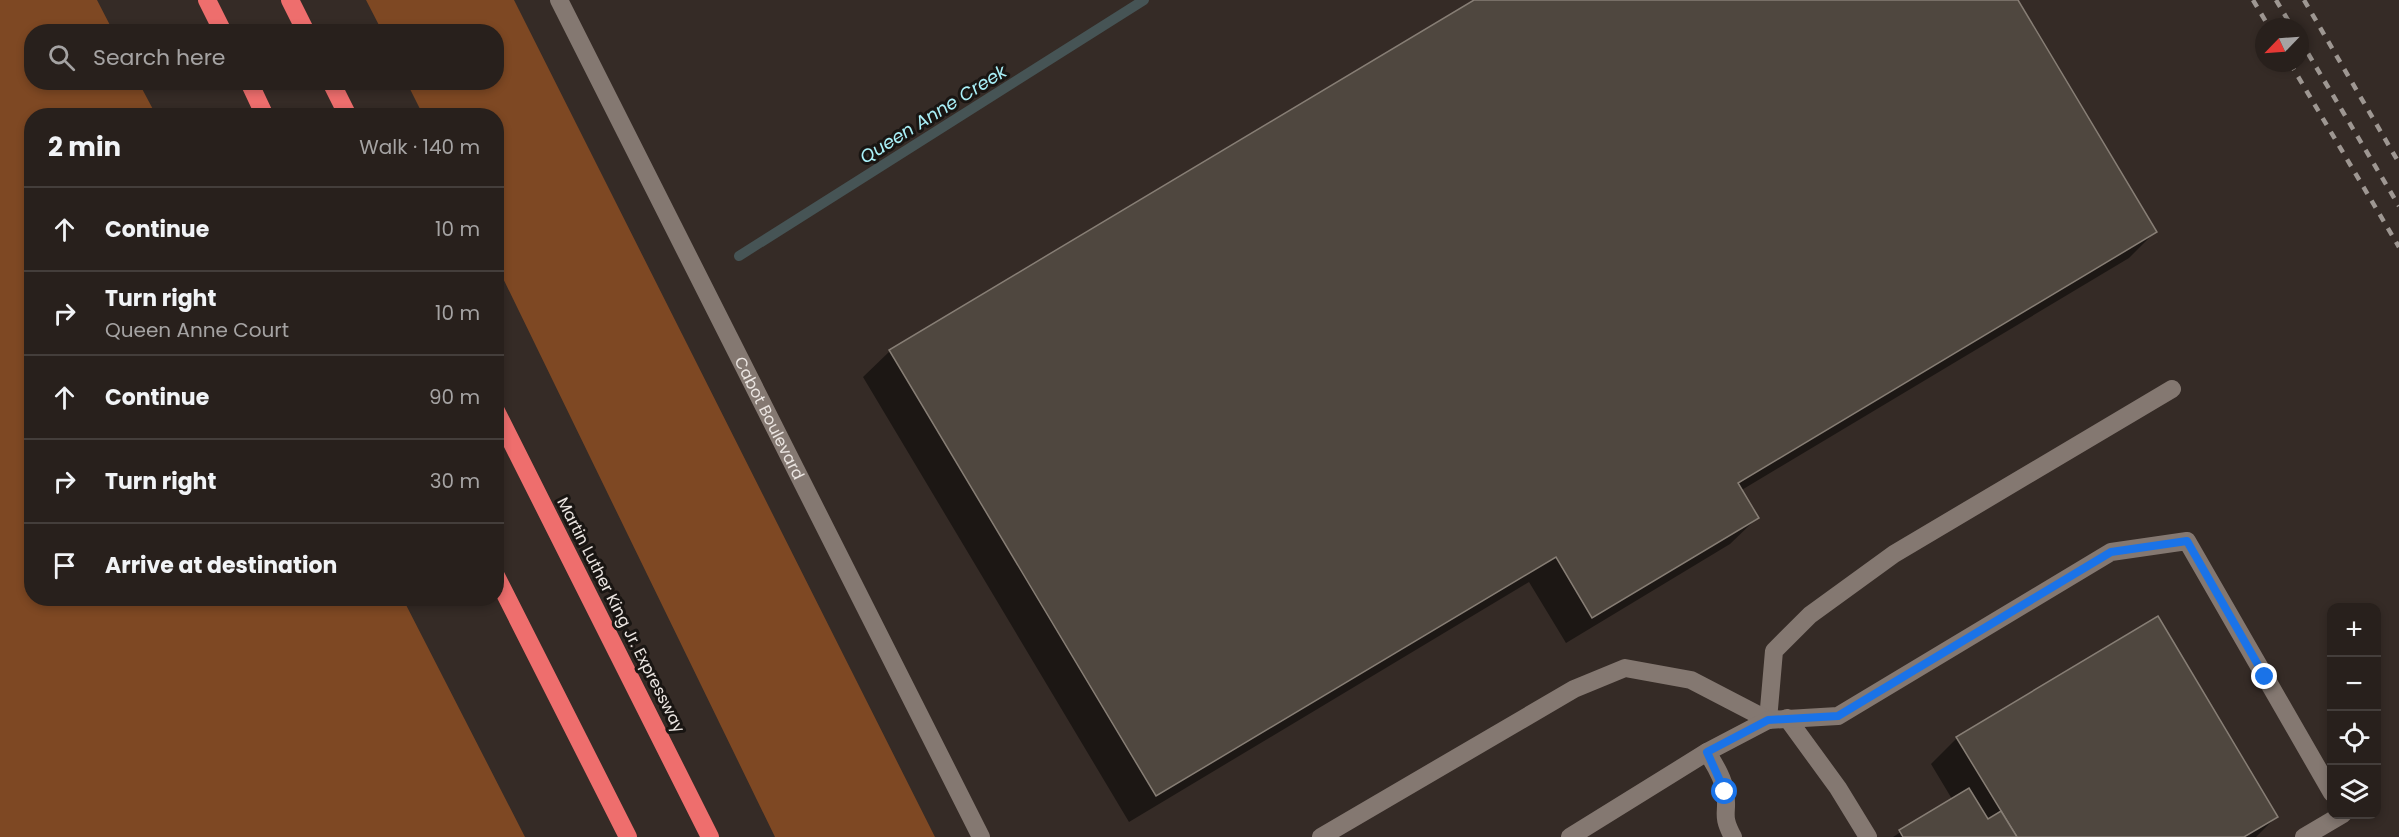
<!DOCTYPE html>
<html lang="en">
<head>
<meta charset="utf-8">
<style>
	:root { --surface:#28201c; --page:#342d29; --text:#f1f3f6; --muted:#a5a3a3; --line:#443e3b }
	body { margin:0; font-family:Poppins,sans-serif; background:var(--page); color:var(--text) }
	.controls { position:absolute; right:18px; bottom:18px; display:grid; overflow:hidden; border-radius:12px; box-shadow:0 3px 9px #0003 }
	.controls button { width:54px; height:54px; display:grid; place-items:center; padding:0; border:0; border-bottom:2px solid var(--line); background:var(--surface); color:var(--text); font:30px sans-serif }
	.compass { position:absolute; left:2255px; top:18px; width:54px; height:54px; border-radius:50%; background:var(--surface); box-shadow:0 3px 9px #0003; rotate:245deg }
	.stop { position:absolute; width:18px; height:18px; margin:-14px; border:4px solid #1a73e8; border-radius:50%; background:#fff }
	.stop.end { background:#1a73e8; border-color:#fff; box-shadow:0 2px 6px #0008 }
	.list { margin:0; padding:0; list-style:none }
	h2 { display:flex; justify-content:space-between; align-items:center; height:78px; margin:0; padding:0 24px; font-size:26px }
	h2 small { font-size:20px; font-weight:400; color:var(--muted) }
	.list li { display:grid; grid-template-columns:39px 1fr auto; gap:18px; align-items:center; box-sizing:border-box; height:84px; padding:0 24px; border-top:2px solid var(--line) }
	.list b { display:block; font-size:22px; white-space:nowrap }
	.list p { margin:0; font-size:20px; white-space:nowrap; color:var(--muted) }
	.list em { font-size:20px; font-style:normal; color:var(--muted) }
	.icon { flex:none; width:33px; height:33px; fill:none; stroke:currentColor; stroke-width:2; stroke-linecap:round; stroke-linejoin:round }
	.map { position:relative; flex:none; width:2399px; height:837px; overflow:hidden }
	.search { position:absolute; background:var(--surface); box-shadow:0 3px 9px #0003; left:24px; top:24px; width:480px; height:66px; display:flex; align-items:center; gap:15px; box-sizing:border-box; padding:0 21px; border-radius:24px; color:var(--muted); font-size:22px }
	.panel { position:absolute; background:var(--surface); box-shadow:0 3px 9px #0003; left:24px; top:108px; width:480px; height:498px; border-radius:24px }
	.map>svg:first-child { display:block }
	.forest { fill:#7e4823 }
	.shadow { fill:#0007 }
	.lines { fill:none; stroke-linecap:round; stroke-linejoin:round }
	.stream { stroke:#465455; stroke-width:10 }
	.building { fill:#4f473f; stroke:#877e75; stroke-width:1.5 }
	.service { stroke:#847871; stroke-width:18 }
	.minor { stroke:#847871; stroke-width:18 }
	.motorway { stroke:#ee6e6d; stroke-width:18 }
	.rail { stroke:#9e9792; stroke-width:4.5; stroke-dasharray:8 8; stroke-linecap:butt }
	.route { stroke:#1a73e8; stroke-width:8 }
	.labels { text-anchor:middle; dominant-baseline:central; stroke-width:6; stroke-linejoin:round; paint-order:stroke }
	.street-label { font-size:16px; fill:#ebe5e1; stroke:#191512 }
	.water-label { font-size:18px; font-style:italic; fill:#a9f0f8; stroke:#191512 }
</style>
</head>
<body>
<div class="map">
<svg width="2399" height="837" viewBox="0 0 2399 837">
	<rect width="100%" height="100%" fill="#352b26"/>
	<g class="forest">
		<path d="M0 0H97L113 31 32 32V82L139 83 156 115 32 116V598L403 599 525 837H0Z"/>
		<path d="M366 0H514L935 837H775L497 266 496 116 423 115 407 83 496 82V32L382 31Z"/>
	</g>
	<g class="shadow">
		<path d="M1476 0H2017L2155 232 2129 258 1740 491 1757 518 1730 544 1566 643 1529 582 1129 822 863 377 890 351Z"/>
		<path d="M1957 738 2276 817 2256 837H1893L1952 799 1931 764Z"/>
	</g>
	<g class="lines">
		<path class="stream" d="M739 256 1144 0"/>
	</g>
	<g class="building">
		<path d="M1474 0H2018L2157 232 1738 483 1759 518 1592 618 1556 557 1156 796 889 350Z"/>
		<path d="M2158 616 2278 817 2244 837H2017L1956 737Z"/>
		<path d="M1969 788 1988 819 2001 811 2017 837H1903L1899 830Z"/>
	</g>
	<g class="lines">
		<g class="service">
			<path d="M1787 718 1838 788 1868 837"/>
			<path d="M1768 720 1774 651 1810 615 1894 554 2172 389"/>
			<path d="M1707 752C1714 764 1723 777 1725 791 1729 814 1720 813 1733 837"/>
			<path d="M1321 837 1574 689 1625 668 1691 680 1768 720 1838 716 2111 552 2187 541 2332 793"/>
			<path d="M2304 837 2343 814"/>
		</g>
		<g class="minor">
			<path id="s1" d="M559 0 981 837"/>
			<path d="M1570 837 1707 752 1768 720"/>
		</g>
		<g class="motorway">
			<path d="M207 0 223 32"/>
			<path d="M290 0 306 32"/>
			<path d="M249 82 265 116"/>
			<path d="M331 82 348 116"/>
			<path d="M496 411 710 837"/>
			<path d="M496 576 628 837"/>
		</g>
		<g class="rail">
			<path d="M2253 0 2269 27"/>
			<path d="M2276 0 2292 27"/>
			<path d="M2304 0 2399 163"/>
			<path d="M2300 40 2399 206"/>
			<path d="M2290 63 2399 247"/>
		</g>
	</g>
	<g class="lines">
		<path class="route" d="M1725 792 1707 752 1768 720 1838 716 2111 552 2187 541 2265 677"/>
	</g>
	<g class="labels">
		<g class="street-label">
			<text stroke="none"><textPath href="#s1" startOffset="468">Cabot Boulevard</textPath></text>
			<text transform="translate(621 615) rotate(63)">Martin Luther King Jr. Expressway</text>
		</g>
		<g class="water-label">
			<text transform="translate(933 114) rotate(-32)">Queen Anne Creek</text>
		</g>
	</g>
</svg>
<div class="controls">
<button>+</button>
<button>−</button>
<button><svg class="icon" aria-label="locate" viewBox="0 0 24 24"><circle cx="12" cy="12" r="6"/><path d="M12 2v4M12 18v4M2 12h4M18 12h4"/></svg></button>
<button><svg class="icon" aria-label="layers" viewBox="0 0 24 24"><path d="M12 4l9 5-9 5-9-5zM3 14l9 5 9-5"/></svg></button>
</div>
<svg class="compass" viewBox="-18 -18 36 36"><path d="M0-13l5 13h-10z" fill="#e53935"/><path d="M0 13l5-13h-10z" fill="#a5a3a3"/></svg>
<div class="stop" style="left:1725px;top:792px"></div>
<div class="stop end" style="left:2265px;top:677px"></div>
<div class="search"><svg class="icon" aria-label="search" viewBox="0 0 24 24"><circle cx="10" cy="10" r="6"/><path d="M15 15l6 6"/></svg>Search here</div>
<section class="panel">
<h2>2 min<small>Walk · 140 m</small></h2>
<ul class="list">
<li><svg class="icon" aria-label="ahead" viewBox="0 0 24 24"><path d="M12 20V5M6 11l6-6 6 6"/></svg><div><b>Continue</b></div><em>10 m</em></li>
<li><svg class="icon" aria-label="right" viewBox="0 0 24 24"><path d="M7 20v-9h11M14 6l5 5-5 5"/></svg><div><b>Turn right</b><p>Queen Anne Court</p></div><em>10 m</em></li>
<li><svg class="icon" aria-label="ahead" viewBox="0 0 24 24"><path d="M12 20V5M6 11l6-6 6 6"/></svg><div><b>Continue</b></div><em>90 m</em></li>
<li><svg class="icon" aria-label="right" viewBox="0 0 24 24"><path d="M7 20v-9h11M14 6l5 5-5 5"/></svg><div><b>Turn right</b></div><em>30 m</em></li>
<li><svg class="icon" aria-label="arrive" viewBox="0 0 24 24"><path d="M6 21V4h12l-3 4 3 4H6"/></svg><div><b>Arrive at destination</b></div></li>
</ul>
</section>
</div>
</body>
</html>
